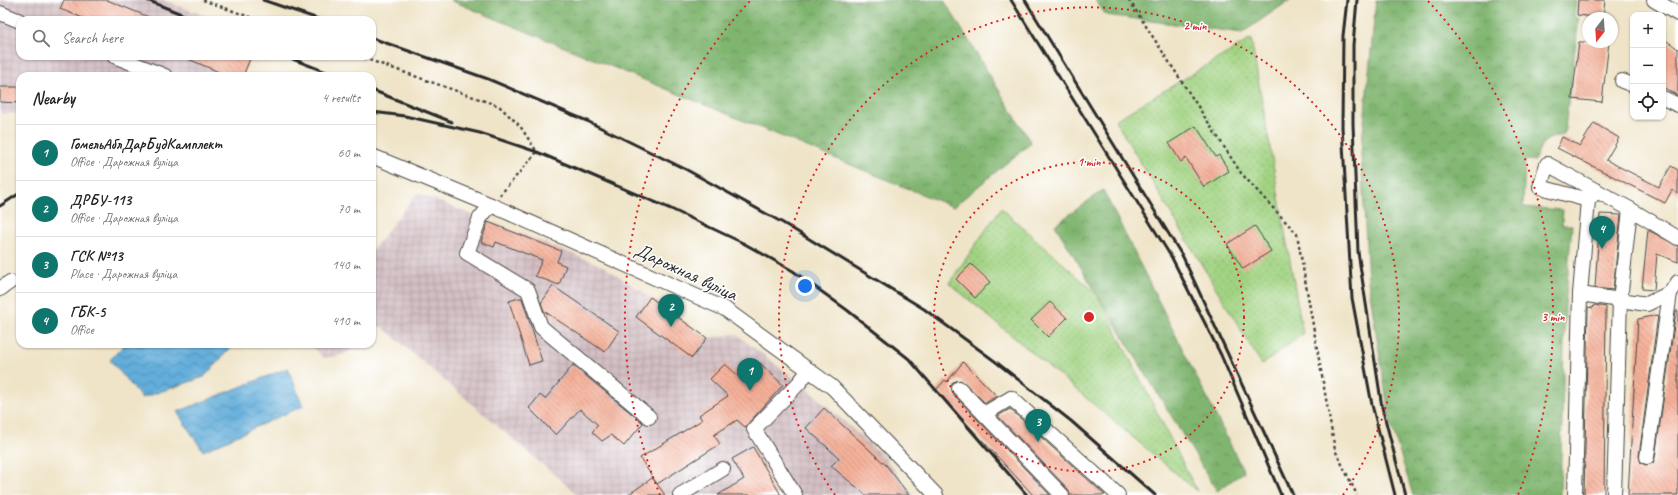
<!DOCTYPE html>
<html lang="en">
<head>
<meta charset="utf-8">
<style>
	:root { --surface:#fff; --page:#f2f2f2; --text:#222; --muted:#767676; --line:#e0e0e0; --accent:#0f766e }
	body { margin:0; font-family:Caveat,sans-serif; background:var(--page); color:var(--text) }
	.controls { position:absolute; right:12px; top:12px; display:grid; overflow:hidden; border-radius:8px; box-shadow:0 1px 3px #0004 }
	.controls button { width:36px; height:36px; display:grid; place-items:center; padding:0; border:0; border-bottom:1px solid var(--line); background:var(--surface); color:var(--text); font:20px sans-serif }
	.compass { position:absolute; left:1582px; top:12px; width:36px; height:36px; border-radius:50%; background:var(--surface); box-shadow:0 1px 3px #0004; rotate:197deg }
	.you { position:absolute; left:805px; top:286px; width:14px; height:14px; margin:-10px; border:3px solid #fff; border-radius:50%; background:#1a73e8; box-shadow:0 0 0 6px #1a73e833 }
	.badge { display:grid; place-items:center; width:26px; height:26px; border-radius:50%; background:var(--accent); color:#fff; font-size:13px; font-weight:700 }
	.pin { position:absolute; translate:-50% -33px; filter:drop-shadow(0 1px 2px #0008) }
	.pin::after { content:''; position:absolute; top:21px; width:14px; height:12px; background:inherit; clip-path:polygon(0 0,100% 0,50% 100%) }
	.list { margin:0; padding:0; list-style:none }
	h2 { display:flex; justify-content:space-between; align-items:center; height:52px; margin:0; padding:0 16px; font-size:17px }
	h2 small { font-size:13px; font-weight:400; color:var(--muted) }
	.list li { display:grid; grid-template-columns:26px 1fr auto; gap:12px; align-items:center; box-sizing:border-box; height:56px; padding:0 16px; border-top:1px solid var(--line) }
	.list b { display:block; font-size:15px; white-space:nowrap }
	.list p { margin:0; font-size:13px; white-space:nowrap; color:var(--muted) }
	.list em { font-size:13px; font-style:normal; color:var(--muted) }
	.icon { flex:none; width:22px; height:22px; fill:none; stroke:currentColor; stroke-width:2; stroke-linecap:round; stroke-linejoin:round }
	.map { position:relative; flex:none; width:1678px; height:495px; overflow:hidden }
	.search { position:absolute; background:var(--surface); box-shadow:0 1px 3px #0004; left:16px; top:16px; width:360px; height:44px; display:flex; align-items:center; gap:10px; box-sizing:border-box; padding:0 14px; border-radius:12px; color:var(--muted); font-size:15px }
	.panel { position:absolute; background:var(--surface); box-shadow:0 1px 3px #0004; left:16px; top:72px; width:360px; height:276px; border-radius:12px }
	.map>svg:first-child { display:block }
	.industrial { fill:url(#industrial-grid) }
	.forest { fill:url(#forest-crowns); stroke:#56704e }
	.garden { fill:url(#garden-dots); stroke:#667f56 }
	.water { fill:url(#water-waves); stroke:#466c82 }
	.building { fill:url(#building-back-hatch) }
	.lines { fill:none; stroke-linecap:round; stroke-linejoin:round }
	.minor-casing { stroke:#484743; stroke-width:16 }
	.path { stroke:#484743; stroke-width:2.5; stroke-dasharray:3 3; stroke-linecap:butt }
	.minor { stroke:#fff; stroke-width:14 }
	.rail { stroke:#2b2b2b; stroke-width:3 }
	.ring { fill:none; stroke:#d62828; stroke-width:2; stroke-dasharray:2 4 }
	.labels { text-anchor:middle; dominant-baseline:central; stroke-width:3; stroke-linejoin:round; paint-order:stroke }
	.street-label { font-size:19px; fill:#2b2b2b; stroke:#fff }
	.centre { fill:#d62828; stroke:#fff; stroke-width:2 }
	.ring-label { font-size:12px; text-anchor:middle; font-weight:bold; fill:#d62828; stroke:#fff; stroke-width:3; stroke-linejoin:round; paint-order:stroke }
</style>
</head>
<body>
<div class="map">
<svg width="1678" height="495" viewBox="0 0 1678 495">
	<defs>
		<pattern id="industrial-grid" width="8" height="8" patternUnits="userSpaceOnUse"><rect width="8" height="8" fill="#d2bec3"/><path d="M0 4h8M4 0v8" fill="none" stroke="#b4a3a8"/></pattern>
		<pattern id="forest-crowns" width="20" height="18" patternUnits="userSpaceOnUse"><rect width="20" height="18" fill="#80b570"/><path d="M2 6a3 3 0 1 1 6 0M12 15a3 3 0 1 1 6 0" fill="none" stroke="#69935c"/></pattern>
		<pattern id="garden-dots" width="8" height="8" patternUnits="userSpaceOnUse"><rect width="8" height="8" fill="#a1d382"/><path d="M2 2h.1M6 6h.1" fill="none" stroke="#8bb570" stroke-width="1.8" stroke-linecap="round"/></pattern>
		<pattern id="water-waves" width="16" height="10" patternUnits="userSpaceOnUse"><rect width="16" height="10" fill="#62adda"/><path d="M0 5q4-4 8 0t8 0" fill="none" stroke="#518db1"/></pattern>
		<pattern id="building-back-hatch" width="6" height="6" patternUnits="userSpaceOnUse"><rect width="6" height="6" fill="#f5b099"/><path d="M-1 5l2 2M0 0l6 6M5-1l2 2" fill="none" stroke="#c78f7d"/></pattern>
	</defs>
	<rect width="100%" height="100%" fill="#fff"/>
	<filter id="ink" filterUnits="userSpaceOnUse"><feTurbulence type="fractalNoise" baseFrequency=".025" numOctaves="2"/><feDisplacementMap in="SourceGraphic" scale="8" xChannelSelector="R" yChannelSelector="G"/><feConvolveMatrix kernelMatrix="1 2 1 2 8 2 1 2 1" color-interpolation-filters="sRGB"/></filter>
	<filter id="wash" filterUnits="userSpaceOnUse"><feTurbulence type="fractalNoise" baseFrequency=".012" numOctaves="4" result="noise"/><feDisplacementMap in="SourceGraphic" scale="16" xChannelSelector="R" yChannelSelector="G"/><feGaussianBlur stdDeviation="0.9" result="paint"/><feColorMatrix in="noise" values="0 0 0 0 0 0 0 0 0 0 0 0 0 0 0 0 0 1.4 0 .05"/><feComposite in="paint" operator="in"/></filter>
	<g filter="url(#wash)">
		<rect width="100%" height="100%" fill="#efe4c8"/>
		<g class="industrial">
			<path d="M0 0H163L216 20H20V56H238L230 76H20V113L0 114Z"/>
			<path d="M417 193 603 266 650 297 707 338 736 334 808 389 885 458 913 495H578L381 326 372 333V251Z"/>
			<path d="M309 344H358L345 354 324 358Z"/>
		</g>
		<g class="forest">
			<path d="M450 0H944L1031 143 953 207Z"/>
			<path d="M1095 0H1290L1242 33 1106 15Z"/>
			<path d="M1376 0H1576L1574 17 1579 18 1564 135C1545 138 1540 143 1535 161L1525 160 1523 207 1563 210 1562 225H1572L1565 306 1560 495H1413L1390 421 1368 281 1361 153Z"/>
			<path d="M1103 190 1244 472 1217 491 1055 225Z"/>
		</g>
		<g class="garden">
			<path d="M1251 39 1303 334 1262 365 1115 120Z"/>
			<path d="M1001 208 1097 294 1197 491 949 283Z"/>
		</g>
		<g class="water">
			<path d="M125 344H234L204 377 142 398 110 360Z"/>
			<path d="M288 368 303 406 203 451 177 412Z"/>
		</g>
		<g id="blocks">
			<g class="building">
				<path d="M64 0H107L156 20H88L60 9Z"/>
				<path d="M1578 0H1605L1603 18 1577 15Z"/>
				<path d="M1663 38 1678 49V96L1663 87Z"/>
				<path d="M1579 42H1609L1602 102 1572 99Z"/>
				<path d="M181 56H251L243 76H217L219 72Z"/>
				<path d="M0 87H20V103L0 102Z"/>
				<path d="M1594 123 1619 138 1606 160 1659 187 1671 166 1678 170V194L1672 190 1665 203 1557 148 1562 137 1580 146Z"/>
				<path d="M1196 126 1216 157 1219 155 1229 171 1204 187 1186 158 1181 162 1169 143Z"/>
				<path d="M1600 214 1621 215 1613 290 1595 288Z"/>
				<path d="M488 222 561 251 557 262 566 266 559 285 535 276 542 260 496 242 494 247 481 242Z"/>
				<path d="M1255 226 1271 251 1243 269 1227 244Z"/>
				<path d="M1648 230 1678 246V262L1657 254 1654 290 1642 289Z"/>
				<path d="M971 264 990 282 975 298 956 279Z"/>
				<path d="M553 286 619 331 605 352 544 311 541 303Z"/>
				<path d="M650 297 707 338 692 358 636 317Z"/>
				<path d="M519 298H522L542 361 529 365 509 301Z"/>
				<path d="M1050 302 1067 318 1048 337 1031 320Z"/>
				<path d="M1594 305 1606 307 1604 495H1584L1588 307 1593 308Z"/>
				<path d="M1676 311H1678V495H1628L1638 319 1658 315 1639 456 1641 463 1646 465 1653 463 1655 458Z"/>
				<path d="M963 362 997 396 985 403 961 380 953 382 951 386 953 394 1050 495H1033L936 390 945 380 947 382Z"/>
				<path d="M760 363 783 385 745 427 737 420 714 435 720 444 657 484 665 495H628L652 478 657 484 640 458 702 420 699 415 728 396 710 379 725 364 744 381Z"/>
				<path d="M573 365 643 423 624 446 611 435 602 441 592 432 598 425 580 409 556 435 529 408 540 395 545 399Z"/>
				<path d="M824 408 887 466 909 495H866L831 466 839 458 806 428Z"/>
				<path d="M1010 409 1105 495H1070L1068 489 998 416Z"/>
				<path d="M753 447 781 495H718L744 479 732 459Z"/>
			</g>
		</g>
	</g>
	<g filter="url(#ink)">
		<use href="#blocks" fill-opacity="0" stroke="#484743" stroke-width="1"/>
		<g class="lines">
			<g class="minor-casing">
				<g id="minor">
					<path d="M1654 0 1678 14"/>
					<path d="M0 13 20 21"/>
					<path d="M114 56 165 76"/>
					<path d="M1622 81 1633 85"/>
					<path d="M1663 98 1678 105"/>
					<path d="M372 156 491 205 725 309 832 387 936 495"/>
					<path d="M1588 200 1540 187 1547 164 1630 209 1678 238"/>
					<path d="M491 205 480 218 467 253 528 290 541 327 649 417"/>
					<path d="M0 289 10 282"/>
					<path d="M1580 294 1647 304 1670 293 1678 282"/>
					<path d="M959 388 1062 495"/>
					<path d="M984 414 1011 398 1118 495"/>
					<path d="M1647 457 1670 293"/>
					<path d="M680 495 723 469"/>
					<path d="M795 495 754 429 799 383 809 370"/>
					<path d="M1575 495 1580 294 1588 200 1597 191"/>
					<path d="M1614 495 1620 300 1630 209"/>
				</g>
			</g>
			<g class="path">
				<path d="M203 0 258 20"/>
				<path d="M1129 0 1241 173 1297 234 1335 450 1357 495"/>
				<path d="M358 56 499 106 520 126 537 152 500 195"/>
			</g>
			<use href="#minor" class="minor"/>
			<g class="rail">
				<path d="M147 0 196 20"/>
				<path d="M263 0 321 20"/>
				<path d="M1011 0 1172 258 1221 355 1281 495"/>
				<path d="M1025 0 1183 257 1293 495"/>
				<path d="M1347 0 1343 36 1342 127 1352 298 1372 405 1395 495"/>
				<path d="M1357 0 1353 45V124L1358 252 1382 407 1405 495"/>
				<path d="M372 38 488 79 587 121 687 170 783 223 924 309 996 362 1071 421 1155 495"/>
				<path d="M285 56 336 76"/>
				<path d="M372 90 452 122"/>
				<path d="M372 112 405 116 480 133 537 152 671 209 743 243 793 271 847 310 909 359 1027 495"/>
				<path d="M0 206 20 193"/>
			</g>
		</g>
	</g>
	<g class="ring">
		<circle cx="1089" cy="317" r="155"/>
		<path d="M835 495A310 310 0 1 1 1343 495"/>
		<path d="M660 495A464 464 0 0 1 750 1M1428 1A464 464 0 0 1 1518 495"/>
	</g>
	<g class="labels">
		<g class="street-label">
			<text transform="translate(686 272) rotate(25)">Дарожная вуліца</text>
		</g>
	</g>
	<circle cx="1089" cy="317" r="6" class="centre"/>
	<g class="ring-label">
		<text x="1195" y="30">2 min</text>
		<text x="1089" y="166">1 min</text>
		<text x="1553" y="321">3 min</text>
	</g>
</svg>
<div class="controls">
<button>+</button>
<button>−</button>
<button><svg class="icon" aria-label="locate" viewBox="0 0 24 24"><circle cx="12" cy="12" r="6"/><path d="M12 2v4M12 18v4M2 12h4M18 12h4"/></svg></button>
</div>
<svg class="compass" viewBox="-18 -18 36 36"><path d="M0-13l5 13h-10z" fill="#e53935"/><path d="M0 13l5-13h-10z" fill="#767676"/></svg>
<div class="you"></div>
<div class="pin badge" style="left:750px;top:391px">1</div>
<div class="pin badge" style="left:671px;top:327px">2</div>
<div class="pin badge" style="left:1038px;top:442px">3</div>
<div class="pin badge" style="left:1602px;top:249px">4</div>
<div class="search"><svg class="icon" aria-label="search" viewBox="0 0 24 24"><circle cx="10" cy="10" r="6"/><path d="M15 15l6 6"/></svg>Search here</div>
<section class="panel">
<h2>Nearby<small>4 results</small></h2>
<ul class="list">
<li><span class="badge">1</span><div><b>ГомельАблДарБудКамплект</b><p>Office · Дарожная вуліца</p></div><em>60 m</em></li>
<li><span class="badge">2</span><div><b>ДРБУ-113</b><p>Office · Дарожная вуліца</p></div><em>70 m</em></li>
<li><span class="badge">3</span><div><b>ГСК №13</b><p>Place · Дарожная вуліца</p></div><em>140 m</em></li>
<li><span class="badge">4</span><div><b>ГБК-5</b><p>Office</p></div><em>410 m</em></li>
</ul>
</section>
</div>
</body>
</html>
